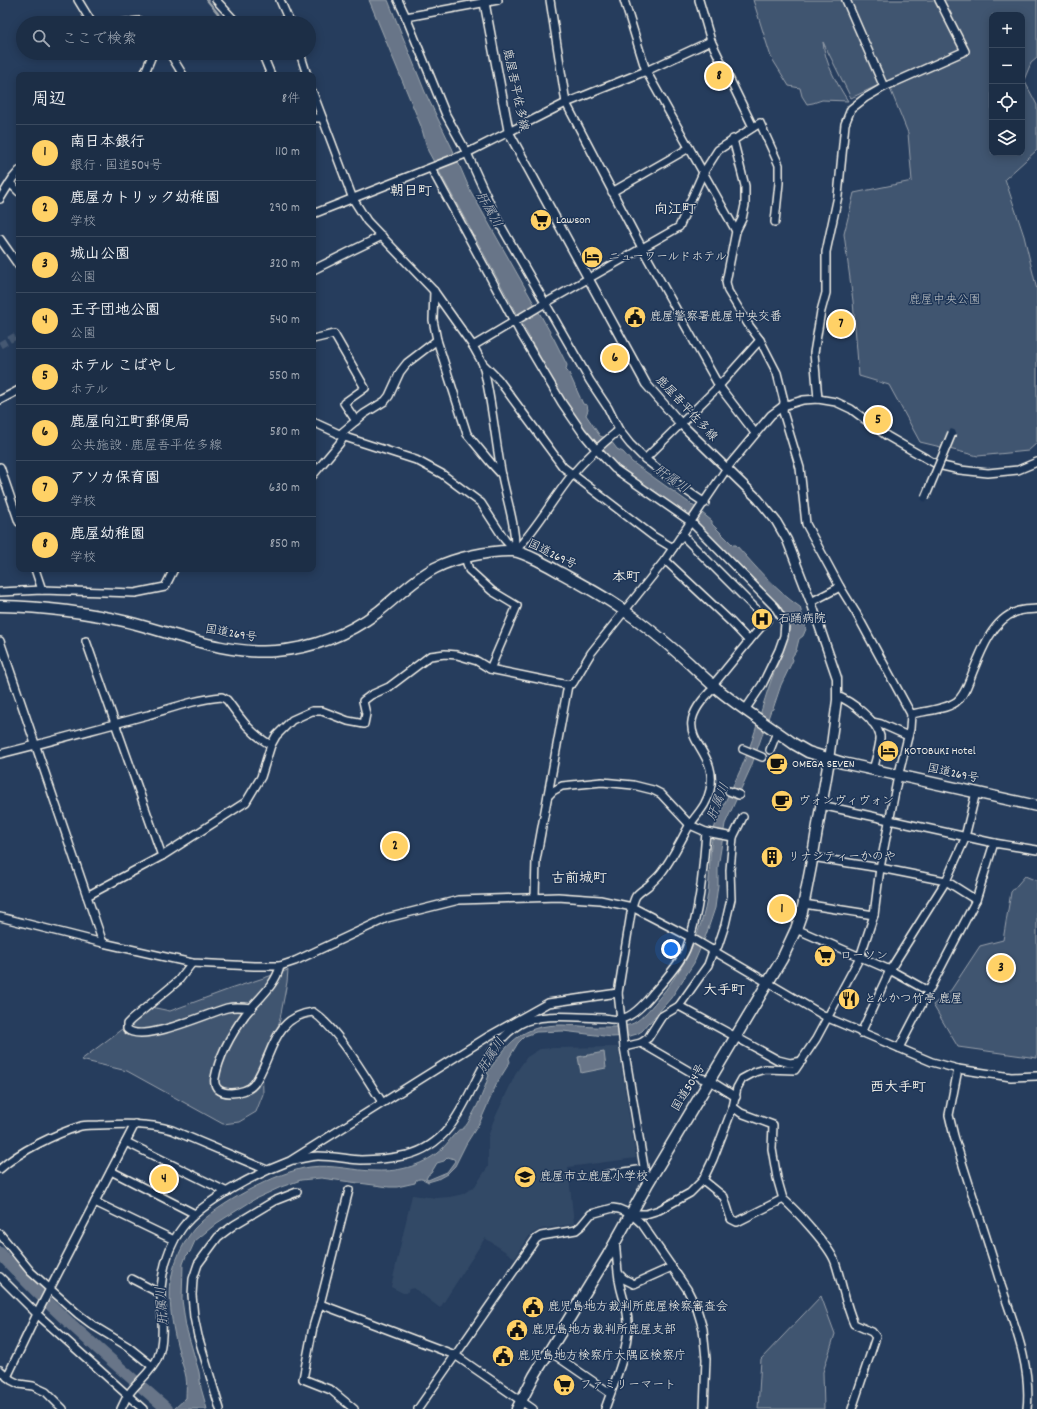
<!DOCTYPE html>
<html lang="ja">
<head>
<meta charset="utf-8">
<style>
	:root { --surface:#1c2e46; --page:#25364d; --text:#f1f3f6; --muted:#a0a8b3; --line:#3a4a5f; --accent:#ffd166 }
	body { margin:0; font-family:Dekko,"Klee One",sans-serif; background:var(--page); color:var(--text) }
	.controls { position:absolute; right:12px; top:12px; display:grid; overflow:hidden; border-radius:8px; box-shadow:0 2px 10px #0003 }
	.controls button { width:36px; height:36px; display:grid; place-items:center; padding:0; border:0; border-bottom:1px solid var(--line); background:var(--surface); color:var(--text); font:20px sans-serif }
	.you { position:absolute; left:671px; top:949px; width:14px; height:14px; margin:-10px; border:3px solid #fff; border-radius:50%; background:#1a73e8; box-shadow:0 0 0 6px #1a73e833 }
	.badge { display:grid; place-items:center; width:26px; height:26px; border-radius:50%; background:var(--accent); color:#111; font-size:13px; font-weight:700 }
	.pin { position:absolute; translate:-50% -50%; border:2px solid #fff; box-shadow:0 1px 4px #0006 }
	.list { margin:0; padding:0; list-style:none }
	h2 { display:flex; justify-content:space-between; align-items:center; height:52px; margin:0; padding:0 16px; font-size:17px }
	h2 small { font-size:13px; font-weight:400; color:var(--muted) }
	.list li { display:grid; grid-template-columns:26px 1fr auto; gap:12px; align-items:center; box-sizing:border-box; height:56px; padding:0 16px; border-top:1px solid var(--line) }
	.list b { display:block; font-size:15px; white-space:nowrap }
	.list p { margin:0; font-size:13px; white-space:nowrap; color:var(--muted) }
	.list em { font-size:13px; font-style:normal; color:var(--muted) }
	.icon { flex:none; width:22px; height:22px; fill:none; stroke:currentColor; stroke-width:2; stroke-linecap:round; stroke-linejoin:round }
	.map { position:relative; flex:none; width:1037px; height:1409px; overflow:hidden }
	.search { position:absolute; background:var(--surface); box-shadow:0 2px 10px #0003; left:16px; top:16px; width:300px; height:44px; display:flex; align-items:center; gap:10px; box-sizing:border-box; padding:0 14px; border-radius:22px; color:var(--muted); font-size:15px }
	.panel { position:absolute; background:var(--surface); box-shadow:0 2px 10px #0003; left:16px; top:72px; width:300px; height:500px; border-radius:8px }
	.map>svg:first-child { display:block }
	.built { fill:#334966 }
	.green { fill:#40546f; stroke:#9aa2ac; fill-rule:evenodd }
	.water { fill:#677588; stroke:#9fa7ae; fill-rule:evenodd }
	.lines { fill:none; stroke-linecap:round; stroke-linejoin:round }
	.stream { stroke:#9fa7ae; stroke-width:2 }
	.river { stroke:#677588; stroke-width:12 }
	.minor-tunnel { stroke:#455872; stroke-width:7; stroke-dasharray:7 3.5; stroke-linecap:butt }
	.minor-casing { stroke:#f4f1e8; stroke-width:10 }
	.major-casing { stroke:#f4f1e8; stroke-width:11 }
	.highway-casing { stroke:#f4f1e8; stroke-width:13 }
	.minor { stroke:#1d3557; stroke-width:7 }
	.major { stroke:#1d3557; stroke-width:8 }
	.highway { stroke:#1d3557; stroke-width:10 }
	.minor-bridge-casing { stroke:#f4f1e8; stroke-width:10; stroke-linecap:butt }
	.minor-bridge { stroke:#1d3557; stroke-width:7 }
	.labels { text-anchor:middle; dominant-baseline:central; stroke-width:3; stroke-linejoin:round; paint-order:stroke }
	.street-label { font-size:12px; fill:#f4f1e8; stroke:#1d3557 }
	.poi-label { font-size:12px; fill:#f4f1e8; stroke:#1d3557; text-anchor:start }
	.park-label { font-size:12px; fill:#bec2c4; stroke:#1d3557 }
	.water-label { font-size:13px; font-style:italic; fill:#bcbfc2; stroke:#1d3557 }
	.quarter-label { font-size:14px; font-weight:bold; fill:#f4f1e8; stroke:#1d3557 }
</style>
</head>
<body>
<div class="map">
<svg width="1037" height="1409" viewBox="0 0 1037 1409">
	<rect width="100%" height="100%" fill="#263d5d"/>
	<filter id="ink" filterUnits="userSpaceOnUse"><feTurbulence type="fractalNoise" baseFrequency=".025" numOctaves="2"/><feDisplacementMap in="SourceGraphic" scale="8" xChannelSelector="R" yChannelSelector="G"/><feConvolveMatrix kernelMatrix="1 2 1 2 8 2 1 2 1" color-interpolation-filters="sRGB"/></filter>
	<g filter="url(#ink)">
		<path class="built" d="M618 1047 636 1158 568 1167 574 1224 541 1229 530 1235 515 1258 485 1238 440 1308 414 1288 409 1289 407 1293H403L391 1287 412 1195 436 1198 450 1197 463 1194 475 1186 488 1167V1137L493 1122 517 1071 527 1057 540 1049 554 1048Z"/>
		<g class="green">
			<path d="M753 0H1037V58L1031 63 1024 80 1037 105V150L1005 179 1024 236 1037 290V443L1028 451 978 456 920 442 889 385 859 376 853 301 844 234 854 193 912 181 908 133 887 81 851 98 823 42C825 63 837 84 848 101L822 100 813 103 807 104 802 96 800 88 789 86 771 57ZM992 15H1022V153H992Z"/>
			<path d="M1025 876 1037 881V1058L958 1047 933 1005 951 990 980 946 1003 940 1011 892Z"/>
			<path d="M288 970 287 982 279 1024 262 1058 263 1094 256 1112 239 1122 223 1124 127 1071 81 1060 151 1007 170 1011 230 989Z"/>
			<path d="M161 1163 178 1171 166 1195 149 1186Z"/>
			<path d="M821 1296 835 1334 823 1372 824 1409H758L761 1359Z"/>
		</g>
		<g class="water">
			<path d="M369 0H388L425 92 452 148 470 190 554 339 567 365 566 370 569 373 583 404 587 405 588 410 586 415 600 436 603 437H608L617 449 623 452 632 462 691 504 712 521V524L733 545H736C756 567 775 590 800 607L806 629 803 636 799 639 796 651 792 657 793 660 781 685 773 709 771 710 751 767 725 824 718 867V885L715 908 706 935 694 963 671 998 642 1031 637 1034 630 1036 612 1037 563 1031 536 1032 525 1036 518 1043 509 1058 510 1062 497 1083 480 1122 466 1144 455 1166 447 1174 438 1179 428 1182C424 1179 420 1178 416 1180L415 1183 397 1187H389L321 1178 301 1180 281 1187 255 1199 217 1223 195 1241 190 1252 186 1256 183 1264 182 1300 186 1327 199 1372 201 1388 207 1409H174L186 1398C186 1391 187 1383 186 1377 185 1371 182 1365 181 1359 173 1332 166 1298 173 1270 177 1256 185 1240 194 1229 215 1205 278 1171 310 1167 332 1164 354 1171 376 1171 400 1172 425 1165 443 1148 448 1143 452 1136 457 1132 459 1129 459 1130 462 1129 466 1127 469 1121 471 1117 479 1104 484 1090 489 1075L487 1073C508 1043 521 1025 562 1025 577 1025 592 1028 608 1027 617 1027 629 1027 637 1021 653 1009 681 971 689 953 698 934 705 914 708 893 710 874 709 842 715 826 723 803 736 782 745 759 756 733 762 705 772 678 779 659 789 641 790 620L737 564 618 468 595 444 564 401 428 151 421 126ZM448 1157 454 1159 455 1161 447 1172 428 1180 426 1179 428 1175 431 1173 437 1163 444 1161Z"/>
			<path d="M604 1052 606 1068 581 1073 578 1057Z"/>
		</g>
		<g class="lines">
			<g class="stream">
				<path d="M207 0 220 16 228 23"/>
				<path d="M256 53 262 61 266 75"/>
			</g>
			<path class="river" d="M0 1253C51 1310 110 1359 167 1409"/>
			<path class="minor-tunnel" d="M0 345 19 334"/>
			<g class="minor-casing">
				<g id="minor">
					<path d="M78 0 92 23"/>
					<path d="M216 0 237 23"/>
					<path d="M280 0 290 23"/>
					<path d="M398 0 406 17 446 115 467 153 497 219 590 381 608 408 619 430 630 444 645 459 684 489 705 503"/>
					<path d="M550 0 566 103 642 248 719 386 755 433"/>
					<path d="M624 0 646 71 736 231"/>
					<path d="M699 0 711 41 753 127"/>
					<path d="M846 0 884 87"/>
					<path d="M406 17 498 0"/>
					<path d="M120 23 140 21 144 23"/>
					<path d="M262 53 271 75"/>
					<path d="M300 53 307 75"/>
					<path d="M172 57 183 75"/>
					<path d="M144 75 153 53"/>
					<path d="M313 93 353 199 367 221 434 291 473 346 483 364 498 379 563 467 653 536 673 548"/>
					<path d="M313 118H322"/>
					<path d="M431 168 521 334 562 403 582 432 596 449 615 469 691 522 699 530 775 607 785 623 784 636 779 650 762 685 745 710"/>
					<path d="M10 183 19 192"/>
					<path d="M612 192 689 148"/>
					<path d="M0 199 13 178 19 171"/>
					<path d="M313 214 463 155 566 103 646 71 711 41"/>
					<path d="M0 239 19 266"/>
					<path d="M313 270 353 250 382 236"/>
					<path d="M434 291 433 320 437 340 467 434 491 463 502 475"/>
					<path d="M313 339 334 334 365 388 344 403 356 421"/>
					<path d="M473 346 542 305 679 227 702 175 718 150 760 123 779 165V183L775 222"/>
					<path d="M483 365C492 401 495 439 502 476 507 501 516 526 515 551"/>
					<path d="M818 399 814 353 821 311 826 293V252L838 196 845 124 851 109 865 98 884 87 965 51 939 0"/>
					<path d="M0 400 19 390"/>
					<path d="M313 422 348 438 416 460 442 474 481 503 505 540 515 551"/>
					<path d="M339 435 364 414 385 401 389 396 400 372 407 363 437 340"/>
					<path d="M645 459 719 386 760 340"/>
					<path d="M0 467 19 522"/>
					<path d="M313 475 339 444 344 437"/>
					<path d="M682 535 767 620 749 641"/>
					<path d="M515 551C537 528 552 500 572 475 586 458 602 444 619 430"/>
					<path d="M465 557 469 570 492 591 517 606 490 669"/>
					<path d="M665 560 731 622 749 641 713 685"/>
					<path d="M35 569 42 590"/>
					<path d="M0 592 42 590 135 593 165 587 174 569"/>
					<path d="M811 602 840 587"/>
					<path d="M0 641 103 943"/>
					<path d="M86 641 162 856"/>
					<path d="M837 696C851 701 877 721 880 736 881 743 875 762 873 770"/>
					<path d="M911 714C925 711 944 710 956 702 963 697 967 687 970 679 979 657 991 620 1016 612 1022 609 1030 610 1037 609"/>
					<path d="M872 722 881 724 908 736"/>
					<path d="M743 749 762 757"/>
					<path d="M770 750 777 732"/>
					<path d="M0 754C50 742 98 728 148 715 172 708 197 699 222 697L227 700C240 718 251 734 271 745"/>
					<path d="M729 791 739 795"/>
					<path d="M548 796 553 791 562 786 602 782 633 785 653 790 661 794 690 825 706 832 733 837"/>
					<path d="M821 805 994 843"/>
					<path d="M812 857 880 868 946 881 976 900"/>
					<path d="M87 896 162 856 246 802 261 777 271 745 276 736 292 720 312 711H322L348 721 364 724 366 714 363 701 371 695 389 687 430 656 445 654 457 655 477 661 490 669 568 685 573 683 591 653 665 560 727 468 771 415 783 406 803 400 818 399 836 402 851 409 887 436 906 447 938 465 960 470 988 473 1018 470 1037 462"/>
					<path d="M535 897 536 860 568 685"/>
					<path d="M804 904 874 915"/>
					<path d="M0 917 103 943 192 963 254 966H280L295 961 387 918 459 900 558 897 600 900 632 907 690 937 828 1018 932 1062 958 1069 1011 1077 1037 1076"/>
					<path d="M796 929 890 970 928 991"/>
					<path d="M192 963 178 981 131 1020 127 1024V1029C142 1044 208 1013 227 1008 235 1006 244 1007 252 1008"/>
					<path d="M280 966C276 985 257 1000 245 1015 232 1033 219 1056 215 1078 211 1099 246 1095 254 1084 273 1058 271 1017 313 1012 339 1030 364 1075 382 1102"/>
					<path d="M679 1006 778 1060 790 1063 802 1061"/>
					<path d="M861 1033 890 970 946 881 964 841 976 792"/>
					<path d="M641 1043 701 1078 709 1080 736 1097"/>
					<path d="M624 1047 641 1043 648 1038 662 1016 679 1006 708 965 713 951 718 946 725 925 731 899 730 870 733 837 743 817"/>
					<path d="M899 1048 976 900 994 843 1037 850"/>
					<path d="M958 1069 949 1115 954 1136C969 1186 986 1235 1001 1285 1014 1324 1032 1367 1027 1409"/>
					<path d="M733 1107 741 1113 773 1125 772 1149 777 1178 783 1199"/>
					<path d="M126 1142 227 1192"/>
					<path d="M294 1160C302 1159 310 1156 318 1156 333 1156 347 1159 361 1160 375 1160 393 1158 407 1155 473 1139 468 1055 520 1024 540 1012 581 1018 604 1018 609 1019 615 1020 620 1019 632 1018 647 1001 655 991 664 981 681 961 686 949 700 914 703 870 706 832"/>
					<path d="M0 1169C20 1151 55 1134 81 1126 87 1125 94 1125 99 1125 124 1124 148 1123 172 1130L267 1170"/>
					<path d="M111 1171 195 1214"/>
					<path d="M605 1175 644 1169"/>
					<path d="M703 1180 724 1197 731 1219 737 1222 783 1199C796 1210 830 1247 835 1262 842 1282 845 1304 854 1324L872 1332 876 1337 852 1409"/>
					<path d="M647 1185 624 1047 618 993 632 907C633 904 634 899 636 896 639 892 644 889 648 886 652 882 657 878 661 873 672 859 680 842 689 826 697 814 707 805 710 790 721 744 660 738 715 687"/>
					<path d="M349 1190 320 1304 313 1327 303 1379 331 1390 354 1409"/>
					<path d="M95 1202 174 1240"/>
					<path d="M631 1214H646L659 1210 690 1193 703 1180 713 1159 733 1107 737 1088 742 1079 755 1072 765 1069 795 1070 816 1039 860 957 874 915 880 868 897 781 910 729 911 714 856 613 840 587 806 524 800 468 783 412 784 401 777 373 760 340 748 324 728 291 726 282 736 231 742 219 745 205V186L733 139"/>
					<path d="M0 1234 31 1272 78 1314 94 1326 127 1346 152 1366"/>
					<path d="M619 1274 624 1279 634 1284 672 1267"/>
					<path d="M0 1277 37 1314 143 1409"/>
					<path d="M132 1279 161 1294"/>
					<path d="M320 1304 455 1355 533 1409"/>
					<path d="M549 1351 610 1393"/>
					<path d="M0 1370 11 1380 19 1384 33 1386 46 1392 63 1409"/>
					<path d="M7 1377 37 1314 135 1124"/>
					<path d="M121 1409C123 1405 125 1400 128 1395 136 1383 153 1371 158 1357 166 1335 160 1310 161 1288 163 1267 169 1245 182 1228 202 1201 258 1173 290 1161L489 1036 548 1003 618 993"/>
					<path d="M220 1409 198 1336 194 1317 192 1295 193 1279 198 1264 218 1237 234 1225 274 1201 297 1192"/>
					<path d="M418 1409 536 1239 541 1236 576 1230 581 1226 591 1214 613 1208 619 1209 631 1214 642 1224 687 1289 697 1309 703 1329 706 1359 704 1409"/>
					<path d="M605 1409C614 1383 627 1354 628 1327 629 1311 623 1300 620 1285 617 1271 617 1256 615 1242"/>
				</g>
			</g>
			<g class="major-casing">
				<path id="major" d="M484 0 509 133 646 384 681 424 758 499 776 521 787 540 811 602 837 678V700L829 760"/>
			</g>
			<g class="highway-casing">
				<g id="highway">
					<path d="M0 606C43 607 86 612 128 622 176 634 226 655 276 651 315 648 347 635 378 612 397 597 414 579 435 568 454 558 491 550 513 551 524 552 551 567 561 573 583 585 606 597 626 612 648 627 669 645 689 663 697 671 706 679 715 687 740 708 768 725 794 744L808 752 843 763 1037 806"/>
					<path d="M517 1409 534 1376 608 1255 647 1185 782 959 796 929 802 912 811 866 829 760"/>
				</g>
			</g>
			<use href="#minor" class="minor"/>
			<use href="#major" class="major"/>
			<use href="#highway" class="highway"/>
			<g class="minor-bridge-casing">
				<path id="minor-bridge" d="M925 498 952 433"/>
			</g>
			<use href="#minor-bridge" class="minor-bridge"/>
		</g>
	</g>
	<defs>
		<g id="supermarket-disc" transform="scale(1.15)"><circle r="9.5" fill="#ffd166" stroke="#1d3557"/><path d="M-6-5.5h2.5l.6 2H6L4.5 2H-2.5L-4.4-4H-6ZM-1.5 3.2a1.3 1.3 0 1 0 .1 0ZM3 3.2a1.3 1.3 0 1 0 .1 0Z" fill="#111"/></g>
		<g id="hotel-disc" transform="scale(1.15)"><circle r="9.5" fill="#ffd166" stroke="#1d3557"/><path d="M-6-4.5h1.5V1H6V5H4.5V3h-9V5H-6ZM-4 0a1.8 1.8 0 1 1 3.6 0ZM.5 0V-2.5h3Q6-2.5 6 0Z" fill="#111"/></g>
		<g id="civic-disc" transform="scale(1.15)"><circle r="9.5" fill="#ffd166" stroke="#1d3557"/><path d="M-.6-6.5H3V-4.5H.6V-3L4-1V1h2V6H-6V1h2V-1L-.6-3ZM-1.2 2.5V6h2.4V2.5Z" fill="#111"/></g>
		<g id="hospital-disc" transform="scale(1.15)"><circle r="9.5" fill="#ffd166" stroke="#1d3557"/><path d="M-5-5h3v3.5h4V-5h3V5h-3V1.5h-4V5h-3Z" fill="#111"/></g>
		<g id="cafe-disc" transform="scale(1.15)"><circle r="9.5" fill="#ffd166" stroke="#1d3557"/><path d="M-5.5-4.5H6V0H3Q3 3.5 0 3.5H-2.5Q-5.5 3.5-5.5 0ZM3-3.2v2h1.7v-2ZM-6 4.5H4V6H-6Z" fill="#111"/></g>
		<g id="building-disc" transform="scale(1.15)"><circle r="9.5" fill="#ffd166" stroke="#1d3557"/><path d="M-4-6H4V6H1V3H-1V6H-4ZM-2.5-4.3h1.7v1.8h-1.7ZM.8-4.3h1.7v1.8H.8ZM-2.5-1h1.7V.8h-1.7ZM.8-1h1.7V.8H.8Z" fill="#111"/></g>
		<g id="restaurant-disc" transform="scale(1.15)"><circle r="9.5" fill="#ffd166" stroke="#1d3557"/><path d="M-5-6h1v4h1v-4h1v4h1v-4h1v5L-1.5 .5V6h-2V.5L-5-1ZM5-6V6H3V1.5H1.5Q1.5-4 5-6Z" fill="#111"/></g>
		<g id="school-disc" transform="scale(1.15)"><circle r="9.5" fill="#ffd166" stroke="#1d3557"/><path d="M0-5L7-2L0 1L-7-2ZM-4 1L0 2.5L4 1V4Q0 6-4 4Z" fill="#111"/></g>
	</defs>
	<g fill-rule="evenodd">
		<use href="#supermarket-disc" x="541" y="220"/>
		<use href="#hotel-disc" x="592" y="257"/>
		<use href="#civic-disc" x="635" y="317"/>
		<use href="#hospital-disc" x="762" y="619"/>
		<use href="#hotel-disc" x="888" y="751"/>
		<use href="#cafe-disc" x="777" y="764"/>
		<use href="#cafe-disc" x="782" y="801"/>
		<use href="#building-disc" x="772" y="857"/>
		<use href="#supermarket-disc" x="825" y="956"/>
		<use href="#restaurant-disc" x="849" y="999"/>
		<use href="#school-disc" x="525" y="1177"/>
		<use href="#civic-disc" x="533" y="1307"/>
		<use href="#civic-disc" x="517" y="1330"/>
		<use href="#civic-disc" x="503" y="1356"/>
		<use href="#supermarket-disc" x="564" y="1385"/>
	</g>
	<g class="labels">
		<g class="street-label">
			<text transform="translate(515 90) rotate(78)">鹿屋吾平佐多線</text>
			<text transform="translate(686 409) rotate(47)">鹿屋吾平佐多線</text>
			<text transform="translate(552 555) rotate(26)">国道269号</text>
			<text transform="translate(231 634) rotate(10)">国道269号</text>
			<text transform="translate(953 774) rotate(12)">国道269号</text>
			<text transform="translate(689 1088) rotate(-59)">国道504号</text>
		</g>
		<g class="poi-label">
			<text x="556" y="220">Lawson</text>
			<text x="608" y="257">ニューワールドホテル</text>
			<text x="650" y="317">鹿屋警察署鹿屋中央交番</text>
			<text x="778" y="619">石踊病院</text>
			<text x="904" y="751">KOTOBUKI Hotel</text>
			<text x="792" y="764">OMEGA SEVEN</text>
			<text x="798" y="801">ヴォンヴィヴォン</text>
			<text x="788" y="857">リナシティーかのや</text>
			<text x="840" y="956">ローソン</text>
			<text x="864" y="999">とんかつ竹亭 鹿屋</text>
			<text x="540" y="1177">鹿屋市立鹿屋小学校</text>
			<text x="548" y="1307">鹿児島地方裁判所鹿屋検察審査会</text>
			<text x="532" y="1330">鹿児島地方裁判所鹿屋支部</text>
			<text x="518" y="1356">鹿児島地方検察庁大隅区検察庁</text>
			<text x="580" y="1385">ファミリーマート</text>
		</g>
		<g class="park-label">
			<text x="945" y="300">鹿屋中央公園</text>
		</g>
		<g class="water-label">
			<text transform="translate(488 210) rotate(61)">肝属川</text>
			<text transform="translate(671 480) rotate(35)">肝属川</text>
			<text transform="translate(719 802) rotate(-68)">肝属川</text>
			<text transform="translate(492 1056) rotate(-56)">肝属川</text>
			<text transform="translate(163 1306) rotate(-94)">肝属川</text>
		</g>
		<g class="quarter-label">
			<text x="411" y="192">朝日町</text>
			<text x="675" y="210">向江町</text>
			<text x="626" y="578">本町</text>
			<text x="579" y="879">古前城町</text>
			<text x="724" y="991">大手町</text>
			<text x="898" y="1088">西大手町</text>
		</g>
	</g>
</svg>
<div class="controls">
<button>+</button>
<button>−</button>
<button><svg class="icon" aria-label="locate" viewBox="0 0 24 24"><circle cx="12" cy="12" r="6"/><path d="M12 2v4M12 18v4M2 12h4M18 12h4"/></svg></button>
<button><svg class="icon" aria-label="layers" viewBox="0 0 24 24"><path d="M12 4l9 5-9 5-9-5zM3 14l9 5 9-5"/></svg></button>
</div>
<div class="you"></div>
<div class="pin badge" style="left:782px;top:909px">1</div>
<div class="pin badge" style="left:395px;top:846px">2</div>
<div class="pin badge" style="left:1001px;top:968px">3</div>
<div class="pin badge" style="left:164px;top:1179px">4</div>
<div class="pin badge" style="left:878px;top:420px">5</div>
<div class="pin badge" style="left:615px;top:358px">6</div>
<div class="pin badge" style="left:841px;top:324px">7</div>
<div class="pin badge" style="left:719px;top:76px">8</div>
<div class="search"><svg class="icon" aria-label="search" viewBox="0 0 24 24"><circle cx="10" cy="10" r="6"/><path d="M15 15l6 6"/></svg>ここで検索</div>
<section class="panel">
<h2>周辺<small>8件</small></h2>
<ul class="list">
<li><span class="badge">1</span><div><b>南日本銀行</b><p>銀行 · 国道504号</p></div><em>110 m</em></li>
<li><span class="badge">2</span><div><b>鹿屋カトリック幼稚園</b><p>学校</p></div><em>290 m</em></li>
<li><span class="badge">3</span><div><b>城山公園</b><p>公園</p></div><em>320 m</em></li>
<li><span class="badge">4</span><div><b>王子団地公園</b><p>公園</p></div><em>540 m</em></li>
<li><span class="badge">5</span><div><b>ホテル こばやし</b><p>ホテル</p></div><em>550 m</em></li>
<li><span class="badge">6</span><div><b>鹿屋向江町郵便局</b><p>公共施設 · 鹿屋吾平佐多線</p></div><em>580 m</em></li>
<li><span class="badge">7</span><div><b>アソカ保育園</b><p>学校</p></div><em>630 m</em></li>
<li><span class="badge">8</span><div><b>鹿屋幼稚園</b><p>学校</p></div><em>850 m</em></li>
</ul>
</section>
</div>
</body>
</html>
